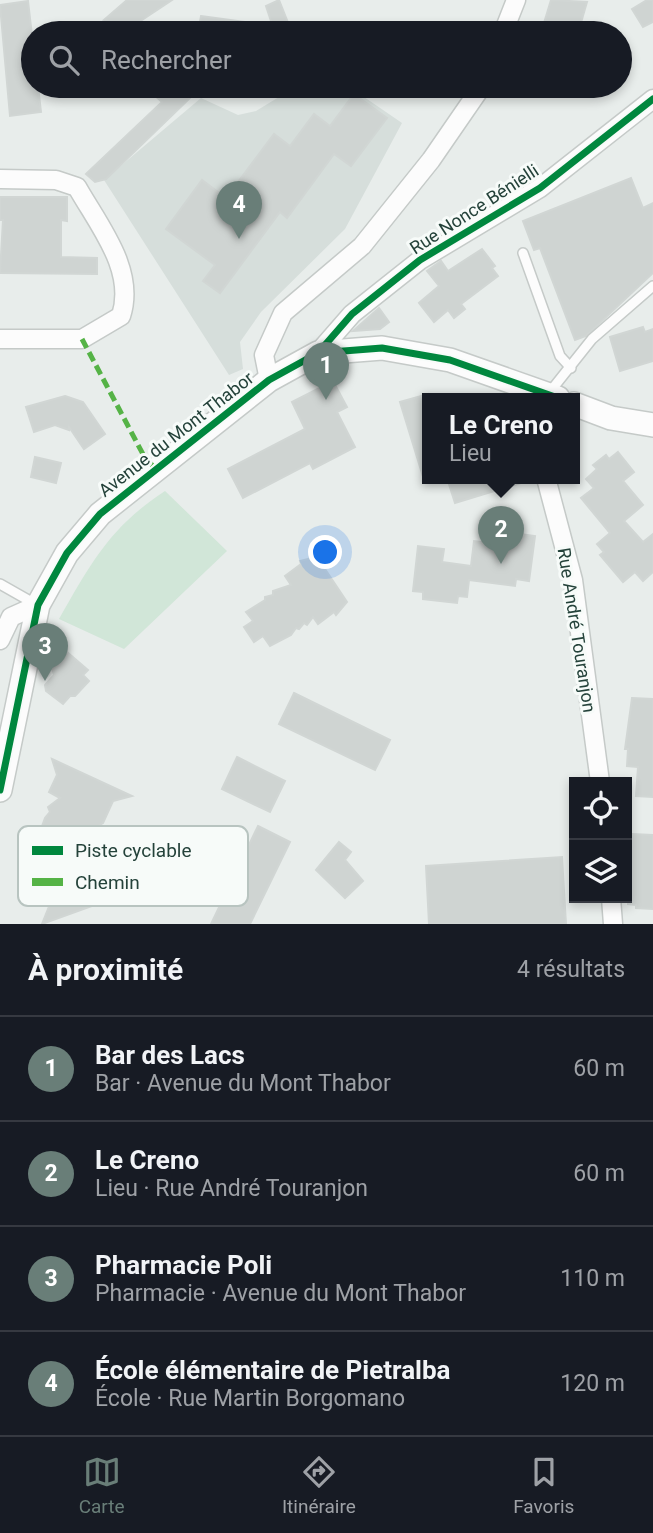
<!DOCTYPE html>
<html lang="fr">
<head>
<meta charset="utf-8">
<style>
	:root { --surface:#171b24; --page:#242831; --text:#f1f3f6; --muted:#9ea1a6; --line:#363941; --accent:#697e78 }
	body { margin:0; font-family:Roboto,sans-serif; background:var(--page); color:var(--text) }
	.controls { position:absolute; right:21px; bottom:21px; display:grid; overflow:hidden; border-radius:0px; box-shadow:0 4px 10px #0003 }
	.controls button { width:63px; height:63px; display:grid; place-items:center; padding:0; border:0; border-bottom:2px solid var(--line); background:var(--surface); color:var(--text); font:35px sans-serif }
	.you { position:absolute; left:326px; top:553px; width:24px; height:24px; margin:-18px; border:5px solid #fff; border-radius:50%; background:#1a73e8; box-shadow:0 0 0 10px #1a73e833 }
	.badge { display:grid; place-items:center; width:46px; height:46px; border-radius:50%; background:var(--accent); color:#fff; font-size:23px; font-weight:700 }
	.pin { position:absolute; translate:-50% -58px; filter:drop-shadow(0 2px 4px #0008) }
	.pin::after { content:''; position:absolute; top:37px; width:24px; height:21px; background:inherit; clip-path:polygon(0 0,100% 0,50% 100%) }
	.popup { position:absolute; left:422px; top:393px; width:158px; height:91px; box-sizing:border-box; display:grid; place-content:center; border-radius:0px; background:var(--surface); filter:drop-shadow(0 2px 5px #0005); font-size:23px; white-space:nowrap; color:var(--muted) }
	.popup b { font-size:26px; color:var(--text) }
	.popup::after { content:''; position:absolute; left:50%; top:100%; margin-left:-14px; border:14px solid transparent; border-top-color:var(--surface) }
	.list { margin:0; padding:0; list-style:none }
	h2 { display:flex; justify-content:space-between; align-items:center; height:91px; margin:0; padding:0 28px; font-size:30px }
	h2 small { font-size:23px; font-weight:400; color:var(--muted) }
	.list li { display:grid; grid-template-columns:46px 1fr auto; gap:21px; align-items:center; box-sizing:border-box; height:105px; padding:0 28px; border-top:2px solid var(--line) }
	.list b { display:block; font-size:26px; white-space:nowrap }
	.list p { margin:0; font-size:23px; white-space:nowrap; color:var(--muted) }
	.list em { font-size:23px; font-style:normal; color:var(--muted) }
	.icon { flex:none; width:38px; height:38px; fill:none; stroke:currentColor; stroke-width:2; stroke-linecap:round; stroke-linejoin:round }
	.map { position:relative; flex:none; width:653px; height:924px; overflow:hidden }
	.search { position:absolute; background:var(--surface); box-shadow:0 4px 10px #0003; left:21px; right:21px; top:21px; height:77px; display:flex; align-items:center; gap:18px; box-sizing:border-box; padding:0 24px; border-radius:38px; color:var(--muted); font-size:26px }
	.sheet { height:511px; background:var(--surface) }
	nav { display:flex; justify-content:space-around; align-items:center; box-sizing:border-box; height:98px; border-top:2px solid var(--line); background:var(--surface); font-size:19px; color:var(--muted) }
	nav a { display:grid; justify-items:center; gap:4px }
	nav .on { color:var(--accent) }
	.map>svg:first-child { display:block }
	.built { fill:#d6dedb }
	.green { fill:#d1e6d8 }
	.building { fill:#cfd4d2; stroke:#d1d6d4; stroke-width:2 }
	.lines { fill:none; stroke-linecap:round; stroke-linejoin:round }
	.service-casing { stroke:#c5cac8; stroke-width:12 }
	.minor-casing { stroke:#c5cac8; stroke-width:21 }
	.tertiary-casing { stroke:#c5cac8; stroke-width:26 }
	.service { stroke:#fcfcfc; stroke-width:9 }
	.minor { stroke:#fcfcfc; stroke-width:18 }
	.tertiary { stroke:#fcfcfc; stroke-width:23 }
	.quiet { stroke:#55b346; stroke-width:5; stroke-dasharray:10 5; stroke-linecap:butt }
	.cycleway-casing { stroke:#f7fbf9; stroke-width:11 }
	.cycleway { stroke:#00873e; stroke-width:7 }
	.labels { text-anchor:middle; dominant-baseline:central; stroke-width:6; stroke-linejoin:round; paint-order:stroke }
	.street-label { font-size:18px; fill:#24423a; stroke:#f7fbf9 }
	.key { fill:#f7fbf9; stroke:#b8c4c0; stroke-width:2 }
	.key-label { font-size:19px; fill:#24423a }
</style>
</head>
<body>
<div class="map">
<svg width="653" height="924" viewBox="0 0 653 924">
	<rect width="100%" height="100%" fill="#e8edeb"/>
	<path class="built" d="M297 86H348L402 123 345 229 261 312 240 342 243 369 229 375 104 180 201 98 238 115 256 111Z"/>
	<path class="green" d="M165 491 227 551 124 649 59 619C91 563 110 527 165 491Z"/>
	<g class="building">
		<path d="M127 0H172L133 26 104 20Z"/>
		<path d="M279 0 287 20 292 33H275L266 6Z"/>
		<path d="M551 0 587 2 578 33 544 23Z"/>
		<path d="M647 0H653V22L643 27 632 9Z"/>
		<path d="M28 1 33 44V86H38L41 112 10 116 0 5Z"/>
		<path d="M201 16 259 24 258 33H198Z"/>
		<path d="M144 86H171L190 98 106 179 95 182 86 174 162 102Z"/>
		<path d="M354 94 387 118 351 166 334 154 287 218 280 212 220 293 203 281 215 265 166 229 202 180 226 198 274 134 290 146 314 114 330 126Z"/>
		<path d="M631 178 643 208 653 203V273L586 336 575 340 540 248 534 250 523 221Z"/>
		<path d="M0 197H67V221L61 220V257L97 258V274L0 273 3 220H0Z"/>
		<path d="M482 249 495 266 492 268 498 276 461 304 465 309 454 318 448 310 434 322 419 303 439 286 427 271 441 261 448 271Z"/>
		<path d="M379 308 389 322 380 329 353 331Z"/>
		<path d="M643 327 645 332 653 329V361L620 371 610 337Z"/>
		<path d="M333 381 347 407 337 412 355 447 313 469 310 463 243 498 228 469 305 429 292 402Z"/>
		<path d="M428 394V480H424L400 402Z"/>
		<path d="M65 396 83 402 105 434 84 449 69 427V430L55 425 34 432 26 407Z"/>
		<path d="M618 452 634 472 623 481 643 505 624 521 643 542 653 534V572L643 581 635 572 623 582 600 555 604 552 597 544 610 533 581 498 594 488 586 479 597 469 593 465 606 455 609 459Z"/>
		<path d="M35 457 61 463 56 483 31 477Z"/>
		<path d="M447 478H523L524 482 455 503Z"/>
		<path d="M507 532 535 536 529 581 516 579 515 586 469 580 467 597 458 596 457 603 423 599V592L413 591 418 546 444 549 442 562 471 566 474 541 505 545Z"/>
		<path d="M317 557 347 602 336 615 334 612 318 624 313 617 307 625 304 623 299 629 296 628 291 635 270 646 263 636 254 642 244 627 253 621 246 612 265 600V597L273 595V591L291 585 285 576 301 564 300 561Z"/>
		<path d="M67 652 88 670 83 675 89 681 75 696H70L63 704 46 691 45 685 54 675 52 668Z"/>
		<path d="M294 693 390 740 375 770 279 724Z"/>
		<path d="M632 698 653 699V797L636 796 638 767 627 766 628 749H625Z"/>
		<path d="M237 757 285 781 270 812 222 789Z"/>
		<path d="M52 759 132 796 113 801 103 823 91 830V838L85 840 72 869 33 851 45 818 50 812 48 807 60 798 49 792 57 775Z"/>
		<path d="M258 826 290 842 250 924H211Z"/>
		<path d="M632 834 653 835V909L636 908V905L628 904Z"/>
		<path d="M339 842 351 852 345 860 363 881 345 898 316 870Z"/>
		<path d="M562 857 566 924H429L426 866Z"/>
		<path d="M136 873 142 888 42 924 50 904Z"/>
	</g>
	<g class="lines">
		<g class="service-casing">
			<g id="service">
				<path d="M523 253 560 356 571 368"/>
				<path d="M549 393 592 339 653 286"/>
				<path d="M0 584 37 605"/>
			</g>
		</g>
		<g class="minor-casing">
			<g id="minor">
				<path d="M503 33 516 0"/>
				<path d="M0 179 56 180 77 187C99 226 136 270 121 316L82 339H0"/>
				<path d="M318 353 352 314 420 260 540 188 653 99"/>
				<path d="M269 380 264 355 283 313 362 246 431 160 482 86"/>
				<path d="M546 478 573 580 600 782"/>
				<path d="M0 640 11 617 38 605"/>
				<path d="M611 898 613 924"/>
			</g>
		</g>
		<g class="tertiary-casing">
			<g id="tertiary">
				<path d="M574 404 611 418 653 425"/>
				<path d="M0 790 38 605 67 553 100 514 269 380 318 353 382 348 450 360 558 398"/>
			</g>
		</g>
		<use href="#service" class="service"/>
		<use href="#minor" class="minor"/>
		<use href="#tertiary" class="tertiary"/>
		<path class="quiet" d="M82 339 145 458 156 469"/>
		<g class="cycleway-casing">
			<g id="cycleway">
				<path d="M318 353 352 314 420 260 540 188 653 99"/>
				<path d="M0 790 38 605 67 553 100 514 269 380 318 353 382 348 450 360 558 398"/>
			</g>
		</g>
		<use href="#cycleway" class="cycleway"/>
	</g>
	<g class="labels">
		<g class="street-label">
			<text transform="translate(474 209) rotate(-33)">Rue Nonce Bénielli</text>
			<text transform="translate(176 434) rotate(-38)">Avenue du Mont Thabor</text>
			<text transform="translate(577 630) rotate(81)">Rue André Touranjon</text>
		</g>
	</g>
	<rect x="18" y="826" width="230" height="80" rx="10" class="key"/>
	<rect x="32" y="846" width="31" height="9" fill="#00873e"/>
	<rect x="32" y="878" width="31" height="8" fill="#55b346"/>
	<g class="key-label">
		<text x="75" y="857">Piste cyclable</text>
		<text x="75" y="889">Chemin</text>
	</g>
</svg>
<div class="controls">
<button><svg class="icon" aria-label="locate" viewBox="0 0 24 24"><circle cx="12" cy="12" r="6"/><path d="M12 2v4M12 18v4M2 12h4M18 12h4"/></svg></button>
<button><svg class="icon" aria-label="layers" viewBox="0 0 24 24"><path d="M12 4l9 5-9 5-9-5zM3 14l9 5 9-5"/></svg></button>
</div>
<div class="you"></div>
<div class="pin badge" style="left:326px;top:400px">1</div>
<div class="pin badge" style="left:501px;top:564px">2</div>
<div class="popup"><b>Le Creno</b>Lieu</div>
<div class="pin badge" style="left:45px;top:681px">3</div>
<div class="pin badge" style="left:239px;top:239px">4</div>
<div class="search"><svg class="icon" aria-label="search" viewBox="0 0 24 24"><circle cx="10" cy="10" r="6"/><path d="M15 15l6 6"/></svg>Rechercher</div>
</div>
<section class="sheet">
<h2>À proximité<small>4 résultats</small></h2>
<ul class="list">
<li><span class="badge">1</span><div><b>Bar des Lacs</b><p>Bar · Avenue du Mont Thabor</p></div><em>60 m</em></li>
<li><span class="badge">2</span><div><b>Le Creno</b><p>Lieu · Rue André Touranjon</p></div><em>60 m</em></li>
<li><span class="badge">3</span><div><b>Pharmacie Poli</b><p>Pharmacie · Avenue du Mont Thabor</p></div><em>110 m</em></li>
<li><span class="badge">4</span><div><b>École élémentaire de Pietralba</b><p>École · Rue Martin Borgomano</p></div><em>120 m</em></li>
</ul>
</section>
<nav>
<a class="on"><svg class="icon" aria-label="map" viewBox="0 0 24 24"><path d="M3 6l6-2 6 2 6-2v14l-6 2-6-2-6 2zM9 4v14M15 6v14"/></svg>Carte</a>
<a><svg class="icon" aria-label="directions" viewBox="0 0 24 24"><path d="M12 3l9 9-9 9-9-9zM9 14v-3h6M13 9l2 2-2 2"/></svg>Itinéraire</a>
<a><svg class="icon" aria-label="saved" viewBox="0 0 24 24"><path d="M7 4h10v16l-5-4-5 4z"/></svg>Favoris</a>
</nav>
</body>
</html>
